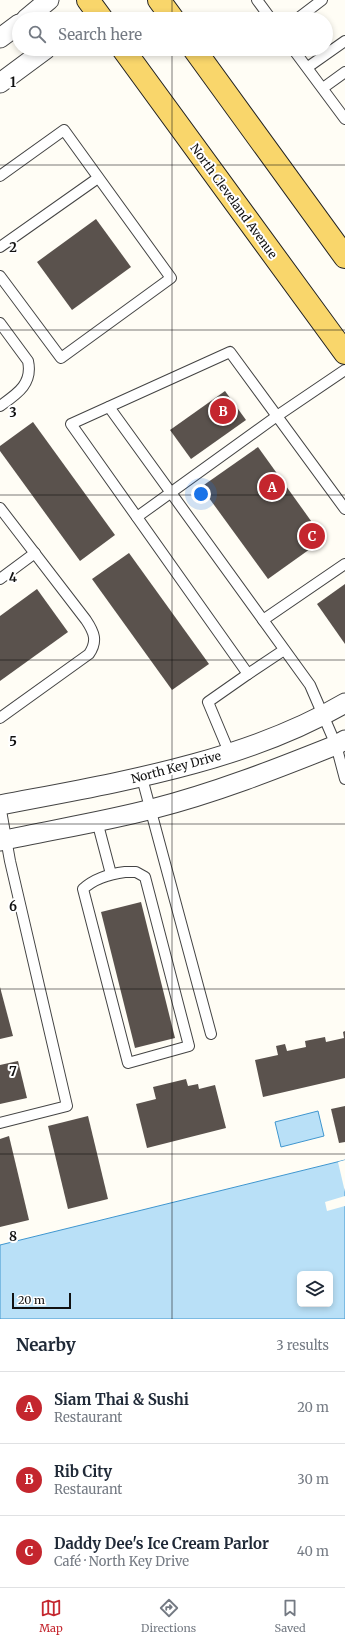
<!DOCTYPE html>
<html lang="en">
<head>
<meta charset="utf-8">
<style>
	:root { --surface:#fff; --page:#f2f2f3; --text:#1f2937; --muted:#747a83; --line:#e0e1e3; --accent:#c4262e }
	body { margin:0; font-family:Merriweather,serif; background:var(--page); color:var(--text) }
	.controls { position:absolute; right:12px; bottom:12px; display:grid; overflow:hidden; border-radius:6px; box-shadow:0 2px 6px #0003 }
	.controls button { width:36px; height:36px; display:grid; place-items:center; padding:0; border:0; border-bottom:1px solid var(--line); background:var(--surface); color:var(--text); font:20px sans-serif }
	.scale { position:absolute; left:12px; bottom:10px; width:59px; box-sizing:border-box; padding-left:4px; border:2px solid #111; border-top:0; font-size:11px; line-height:14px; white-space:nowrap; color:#111; -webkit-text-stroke:3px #fff; paint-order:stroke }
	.you { position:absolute; left:201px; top:494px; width:14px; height:14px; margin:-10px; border:3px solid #fff; border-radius:50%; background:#1a73e8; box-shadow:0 0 0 6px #1a73e833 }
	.badge { display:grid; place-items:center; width:26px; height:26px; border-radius:50%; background:var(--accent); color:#fff; font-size:13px; font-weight:700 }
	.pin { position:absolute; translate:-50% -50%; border:2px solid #fff; box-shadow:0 1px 4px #0006 }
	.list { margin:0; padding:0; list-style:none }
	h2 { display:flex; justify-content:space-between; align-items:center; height:52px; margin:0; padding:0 16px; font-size:17px }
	h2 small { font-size:13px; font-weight:400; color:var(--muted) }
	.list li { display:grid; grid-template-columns:26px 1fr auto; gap:12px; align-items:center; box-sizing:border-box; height:72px; padding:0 16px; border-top:1px solid var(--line) }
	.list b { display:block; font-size:15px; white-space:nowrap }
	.list p { margin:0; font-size:13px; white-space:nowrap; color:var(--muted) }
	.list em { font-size:13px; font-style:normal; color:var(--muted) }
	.icon { flex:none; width:22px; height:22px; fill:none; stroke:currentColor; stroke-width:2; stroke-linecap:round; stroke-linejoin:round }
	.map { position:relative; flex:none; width:345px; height:1319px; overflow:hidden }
	.search { position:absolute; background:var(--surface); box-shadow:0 2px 6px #0003; left:12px; right:12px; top:12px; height:44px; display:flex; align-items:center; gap:10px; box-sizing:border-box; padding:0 14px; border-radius:22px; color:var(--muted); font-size:15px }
	.sheet { height:268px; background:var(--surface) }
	nav { display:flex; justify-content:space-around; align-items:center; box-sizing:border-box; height:56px; border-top:1px solid var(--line); background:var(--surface); font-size:11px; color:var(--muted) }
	nav a { display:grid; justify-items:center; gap:2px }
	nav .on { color:var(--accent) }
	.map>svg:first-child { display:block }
	.water { fill:#b9e0f7; stroke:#3f96cf; fill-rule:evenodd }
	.pier { fill:#fffdf5 }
	.building { fill:#5a524d }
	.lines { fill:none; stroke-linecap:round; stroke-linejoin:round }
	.service-casing { stroke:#444; stroke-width:12 }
	.minor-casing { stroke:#444; stroke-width:21 }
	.primary-casing { stroke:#222; stroke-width:24 }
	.service { stroke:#fff; stroke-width:10 }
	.minor { stroke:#fff; stroke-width:19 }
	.primary { stroke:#f9d66b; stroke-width:22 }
	.grid { fill:none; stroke:#111; stroke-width:1; stroke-opacity:0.55 }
	.labels { text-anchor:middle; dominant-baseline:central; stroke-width:4; stroke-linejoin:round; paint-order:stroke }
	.street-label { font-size:12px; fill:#111; stroke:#fff }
	.grid-label { font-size:13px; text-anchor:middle; font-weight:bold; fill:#111; stroke:#fff; stroke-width:4; stroke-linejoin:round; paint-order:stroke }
</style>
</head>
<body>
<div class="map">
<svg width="345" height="1319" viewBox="0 0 345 1319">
	<rect width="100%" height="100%" fill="#fffdf5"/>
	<g class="water">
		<path d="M318 1111 324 1136 281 1147 275 1122Z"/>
		<path d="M345 1160V1319H0V1245ZM300 1274H330V1304H300Z"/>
	</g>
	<g class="pier">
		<path d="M345 1160V1192L338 1162Z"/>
		<path d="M345 1196V1206L327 1211 325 1202Z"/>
	</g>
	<g class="building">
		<path d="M96 219 131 267 72 310 37 262Z"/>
		<path d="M225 391 246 420 191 459 170 430Z"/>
		<path d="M33 422 115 535 80 561 0 451V446Z"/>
		<path d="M258 447 324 539 268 579 201 487Z"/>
		<path d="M129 553 209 664 172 690 92 579Z"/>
		<path d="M345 584V644L317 604Z"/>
		<path d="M37 589 68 632 0 681V616Z"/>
		<path d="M141 902 175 1038 135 1048 101 912Z"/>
		<path d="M0 987 13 1036 0 1039Z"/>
		<path d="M345 1031V1078L263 1097 255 1060 278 1055 276 1046 285 1044 287 1051 306 1047 305 1041 325 1037 326 1042 344 1038 343 1032Z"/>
		<path d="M18 1061 27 1098 0 1104V1065Z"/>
		<path d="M186 1079 188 1086 198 1084 199 1089 215 1085 226 1128 147 1148 136 1104 156 1099 153 1087Z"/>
		<path d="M345 1106V1142L339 1143 331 1109Z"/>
		<path d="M88 1116 108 1199 68 1209 48 1126Z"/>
		<path d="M9 1136 29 1220 0 1227V1139Z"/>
	</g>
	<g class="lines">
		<g class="service-casing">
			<g id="service">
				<path d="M257 0 271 19"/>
				<path d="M297 19 322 0"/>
				<path d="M293 49 345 119"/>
				<path d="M308 67 345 41"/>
				<path d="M323 88 345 72"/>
				<path d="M0 176 64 130 171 278 61 358 0 276"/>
				<path d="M0 247 98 178"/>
				<path d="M0 323 28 361C33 384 17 394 0 406"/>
				<path d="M109 407 310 685 336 745 345 779"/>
				<path d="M0 508 86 620C94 632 98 641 89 654L0 718"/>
				<path d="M137 517 277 416 345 370"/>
				<path d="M0 579 35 553"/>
				<path d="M263 620 345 564"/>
				<path d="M248 674 284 650"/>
				<path d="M229 752 208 702 248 674 71 424 230 352 345 509"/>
				<path d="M142 778 211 1034"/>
				<path d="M97 821 111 874"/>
				<path d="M125 872H136L145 877 189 1046 128 1063 83 889C95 878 109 874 125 872Z"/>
				<path d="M0 1123 67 1106 10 861 0 805"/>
			</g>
		</g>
		<g class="minor-casing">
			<g id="minor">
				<path d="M26 19 49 0"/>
				<path d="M0 38 19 24"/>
				<path d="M0 83 46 49"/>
				<path d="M0 805C114 783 243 763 345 703"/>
				<path d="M0 841C51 830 102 822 152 809 215 793 276 769 336 745L345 740"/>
			</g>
		</g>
		<g class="primary-casing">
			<g id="primary">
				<path d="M88 0 102 19"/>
				<path d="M159 0 173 19"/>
				<path d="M123 49 345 353"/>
				<path d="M194 49 345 257"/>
			</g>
		</g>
		<use href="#service" class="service"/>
		<use href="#minor" class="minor"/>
		<use href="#primary" class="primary"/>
	</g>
	<path class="grid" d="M172 0V19M172 49V1319M0 165H345M0 330H345M0 495H345M0 660H345M0 824H345M0 989H345M0 1154H345"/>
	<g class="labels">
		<g class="street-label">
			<text transform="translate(234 201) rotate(54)">North Cleveland Avenue</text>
			<text transform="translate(176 767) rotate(-15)">North Key Drive</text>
		</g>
	</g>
	<g class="grid-label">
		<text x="13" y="87">1</text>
		<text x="13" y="252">2</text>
		<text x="13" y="417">3</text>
		<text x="13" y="582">4</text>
		<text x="13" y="746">5</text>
		<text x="13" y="911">6</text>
		<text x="13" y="1076">7</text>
		<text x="13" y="1241">8</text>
	</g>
</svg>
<div class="controls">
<button><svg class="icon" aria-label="layers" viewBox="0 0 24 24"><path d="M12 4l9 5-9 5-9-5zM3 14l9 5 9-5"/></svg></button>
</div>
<div class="scale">20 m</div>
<div class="you"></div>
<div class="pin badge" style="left:272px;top:487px">A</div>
<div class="pin badge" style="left:223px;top:411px">B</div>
<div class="pin badge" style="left:312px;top:536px">C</div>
<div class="search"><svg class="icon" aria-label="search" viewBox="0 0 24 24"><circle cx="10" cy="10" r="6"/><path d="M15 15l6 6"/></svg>Search here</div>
</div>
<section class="sheet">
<h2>Nearby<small>3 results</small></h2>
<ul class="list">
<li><span class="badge">A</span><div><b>Siam Thai &amp; Sushi</b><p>Restaurant</p></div><em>20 m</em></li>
<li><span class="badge">B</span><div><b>Rib City</b><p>Restaurant</p></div><em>30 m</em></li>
<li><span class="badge">C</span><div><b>Daddy Dee's Ice Cream Parlor</b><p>Café · North Key Drive</p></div><em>40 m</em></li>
</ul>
</section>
<nav>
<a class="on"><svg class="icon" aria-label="map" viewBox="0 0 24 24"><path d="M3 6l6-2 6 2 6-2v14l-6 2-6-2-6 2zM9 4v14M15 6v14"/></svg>Map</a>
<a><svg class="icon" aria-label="directions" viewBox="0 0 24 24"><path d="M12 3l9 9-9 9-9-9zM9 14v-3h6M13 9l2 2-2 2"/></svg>Directions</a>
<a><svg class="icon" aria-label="saved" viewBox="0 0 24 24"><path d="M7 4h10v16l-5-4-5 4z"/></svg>Saved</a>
</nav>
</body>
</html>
